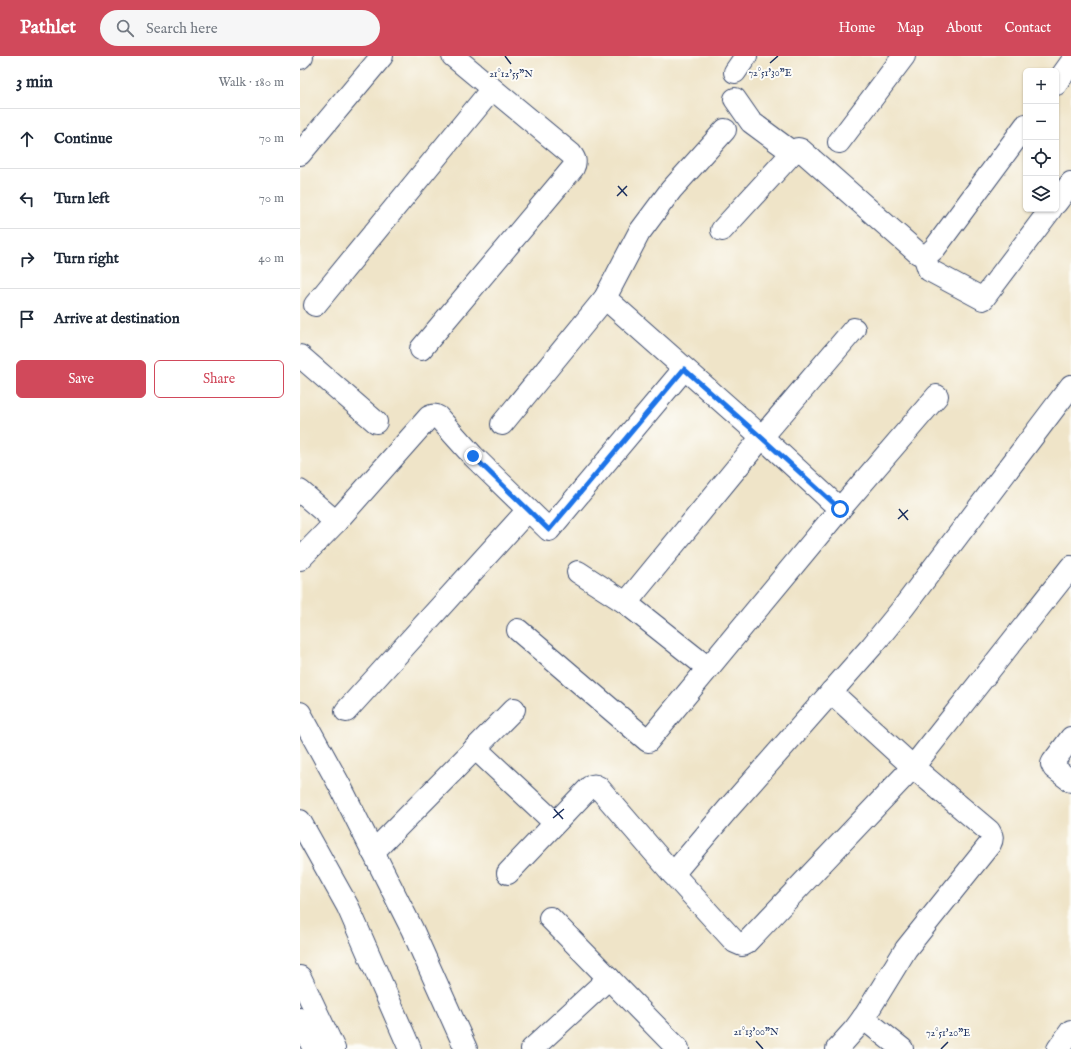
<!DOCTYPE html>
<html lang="en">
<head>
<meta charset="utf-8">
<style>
	:root { --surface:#fff; --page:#f6f6f7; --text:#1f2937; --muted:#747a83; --line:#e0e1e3; --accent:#d1495b }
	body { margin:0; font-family:"IM FELL English",serif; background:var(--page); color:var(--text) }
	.controls { position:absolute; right:12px; top:12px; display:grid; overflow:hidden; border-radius:6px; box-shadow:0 1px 3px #0004 }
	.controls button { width:36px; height:36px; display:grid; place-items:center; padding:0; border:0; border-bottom:1px solid var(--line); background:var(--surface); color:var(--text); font:20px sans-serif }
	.stop { position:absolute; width:12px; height:12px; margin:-9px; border:3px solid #1a73e8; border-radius:50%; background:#fff }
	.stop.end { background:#1a73e8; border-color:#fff; box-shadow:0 1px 4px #0008 }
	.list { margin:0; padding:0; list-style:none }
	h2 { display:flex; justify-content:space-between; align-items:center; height:52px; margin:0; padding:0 16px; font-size:17px }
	h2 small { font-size:13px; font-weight:400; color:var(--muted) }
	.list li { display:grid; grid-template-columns:26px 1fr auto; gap:12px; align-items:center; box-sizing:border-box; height:60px; padding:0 16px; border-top:1px solid var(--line) }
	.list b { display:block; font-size:15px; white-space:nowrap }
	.list em { font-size:13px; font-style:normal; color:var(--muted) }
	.actions { display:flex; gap:8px; padding:12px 16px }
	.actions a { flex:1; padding:9px 0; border:1px solid var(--accent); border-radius:6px; text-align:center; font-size:14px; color:var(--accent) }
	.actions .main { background:var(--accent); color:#fff }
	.icon { flex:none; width:22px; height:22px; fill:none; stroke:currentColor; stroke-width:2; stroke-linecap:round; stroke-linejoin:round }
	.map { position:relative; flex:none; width:771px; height:993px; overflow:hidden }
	header { display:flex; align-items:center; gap:24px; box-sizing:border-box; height:56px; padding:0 20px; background:var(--accent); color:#fff }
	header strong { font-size:19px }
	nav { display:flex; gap:22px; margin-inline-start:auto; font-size:14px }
	.search { width:280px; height:36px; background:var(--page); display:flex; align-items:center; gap:10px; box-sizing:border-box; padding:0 14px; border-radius:22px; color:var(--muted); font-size:15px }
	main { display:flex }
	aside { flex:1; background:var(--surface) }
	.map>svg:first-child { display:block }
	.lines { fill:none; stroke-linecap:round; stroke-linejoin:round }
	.minor-casing { stroke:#3b4a6e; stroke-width:24 }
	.major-casing { stroke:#3b4a6e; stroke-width:24 }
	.minor { stroke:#fff; stroke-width:22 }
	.major { stroke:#fff; stroke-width:22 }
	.route { stroke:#1a73e8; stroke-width:5 }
	.ticks { fill:none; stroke:#1b2f5e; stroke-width:1.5 }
	.ticks-label { font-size:10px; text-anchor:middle; fill:#1b2f5e; stroke:#fdfcf7; stroke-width:4; stroke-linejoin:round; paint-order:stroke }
</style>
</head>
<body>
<header>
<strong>Pathlet</strong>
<div class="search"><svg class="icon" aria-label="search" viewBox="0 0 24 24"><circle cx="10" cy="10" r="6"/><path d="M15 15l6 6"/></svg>Search here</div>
<nav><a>Home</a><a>Map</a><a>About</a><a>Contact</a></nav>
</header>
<main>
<aside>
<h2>3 min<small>Walk · 180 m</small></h2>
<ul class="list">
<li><svg class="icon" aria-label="ahead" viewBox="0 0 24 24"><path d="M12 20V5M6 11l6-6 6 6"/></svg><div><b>Continue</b></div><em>70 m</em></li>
<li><svg class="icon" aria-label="left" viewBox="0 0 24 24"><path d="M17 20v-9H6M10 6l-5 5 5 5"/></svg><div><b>Turn left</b></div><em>70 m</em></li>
<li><svg class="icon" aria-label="right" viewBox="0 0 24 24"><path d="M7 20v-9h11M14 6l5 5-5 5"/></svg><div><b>Turn right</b></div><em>40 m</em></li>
<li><svg class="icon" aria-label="arrive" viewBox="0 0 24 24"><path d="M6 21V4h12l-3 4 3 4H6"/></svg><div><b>Arrive at destination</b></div></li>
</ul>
<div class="actions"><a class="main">Save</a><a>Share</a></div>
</aside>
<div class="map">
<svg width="771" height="993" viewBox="0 0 771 993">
	<rect width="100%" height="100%" fill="#fdfcf7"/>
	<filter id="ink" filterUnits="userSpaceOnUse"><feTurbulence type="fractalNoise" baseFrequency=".025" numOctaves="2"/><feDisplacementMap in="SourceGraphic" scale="8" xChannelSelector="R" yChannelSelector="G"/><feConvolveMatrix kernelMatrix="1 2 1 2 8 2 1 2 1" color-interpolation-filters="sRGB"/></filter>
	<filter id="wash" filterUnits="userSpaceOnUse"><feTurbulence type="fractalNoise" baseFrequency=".012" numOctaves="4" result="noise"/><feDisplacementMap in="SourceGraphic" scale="16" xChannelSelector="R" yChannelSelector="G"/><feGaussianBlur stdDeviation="0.9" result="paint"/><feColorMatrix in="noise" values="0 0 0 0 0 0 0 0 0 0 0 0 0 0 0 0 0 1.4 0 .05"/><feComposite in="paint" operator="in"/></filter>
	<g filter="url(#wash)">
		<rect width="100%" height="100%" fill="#efe4c8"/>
	</g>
	<g filter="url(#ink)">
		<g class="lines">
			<g class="minor-casing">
				<g id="minor">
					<path d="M0 2 2 0"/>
					<path d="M435 16 446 0"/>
					<path d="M756 28 771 7"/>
					<path d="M435 43 451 66 493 97"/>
					<path d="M539 86 604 0"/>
					<path d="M0 98 82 0"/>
					<path d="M756 147 771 127"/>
					<path d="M422 174 495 94 498 93 501 94 618 197C626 200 629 198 635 192L726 69"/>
					<path d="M624 199 629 214 683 243 751 153"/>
					<path d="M305 242 462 381 540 453"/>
					<path d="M15 249 192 33"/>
					<path d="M121 293 273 112C276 106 275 103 271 98L153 0"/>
					<path d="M0 300 76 366"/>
					<path d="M202 368 305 242 339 177 371 134 425 74"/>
					<path d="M0 435 36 466"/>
					<path d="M0 503 36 466 129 361C133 359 135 359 138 361L173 400 249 474 384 313"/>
					<path d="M278 516 326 547 408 612"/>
					<path d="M326 547 462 381 554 273"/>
					<path d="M218 574 348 685 540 453 637 340"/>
					<path d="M531 636 613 711 689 775C692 780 693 782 690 788L606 893 566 958 555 973 537 993"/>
					<path d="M46 655 228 454"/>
					<path d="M0 657 40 730 112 873 166 993"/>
					<path d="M771 682 753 706 752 708 754 712 771 725"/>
					<path d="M175 692 255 767"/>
					<path d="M73 796 214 653"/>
					<path d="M208 817 290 731C293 729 295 729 298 731L373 818 435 886 442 889 446 887 613 711 771 511"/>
					<path d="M373 818 428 753 572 590 603 552 771 330"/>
					<path d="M250 862 378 993"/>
					<path d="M563 962 602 993"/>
					<path d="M0 963 14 993"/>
					<path d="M232 993 309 922"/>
					<path d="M758 993 771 975"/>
				</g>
			</g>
			<g class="major-casing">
				<g id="major">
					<path d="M0 765 48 851 110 993"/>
					<path d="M0 921 34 993"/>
				</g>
			</g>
			<use href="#minor" class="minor"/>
			<use href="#major" class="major"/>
		</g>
	</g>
	<g class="lines" filter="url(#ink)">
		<path class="route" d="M173 400 249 474 384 313 462 382 540 453"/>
	</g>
	<path class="ticks" d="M205 0 211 8M470 7 478 0M318 130 327 140M317 140 327 130M599 453 608 464M598 463 608 454M254 753 263 763M253 762 264 753M456 985 463 993M641 993 648 986"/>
	<g class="ticks-label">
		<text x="470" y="20">72°51'30"E</text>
		<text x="211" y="21">21°12'55"N</text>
		<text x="456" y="979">21°13'00"N</text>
		<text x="648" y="980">72°51'20"E</text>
	</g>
</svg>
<div class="controls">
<button>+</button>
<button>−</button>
<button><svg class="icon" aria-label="locate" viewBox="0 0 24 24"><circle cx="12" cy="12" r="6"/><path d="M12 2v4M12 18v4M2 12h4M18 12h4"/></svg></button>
<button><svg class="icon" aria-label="layers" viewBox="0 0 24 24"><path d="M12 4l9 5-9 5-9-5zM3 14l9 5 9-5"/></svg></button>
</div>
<div class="stop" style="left:540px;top:453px"></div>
<div class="stop end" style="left:173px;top:400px"></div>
</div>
</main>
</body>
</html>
